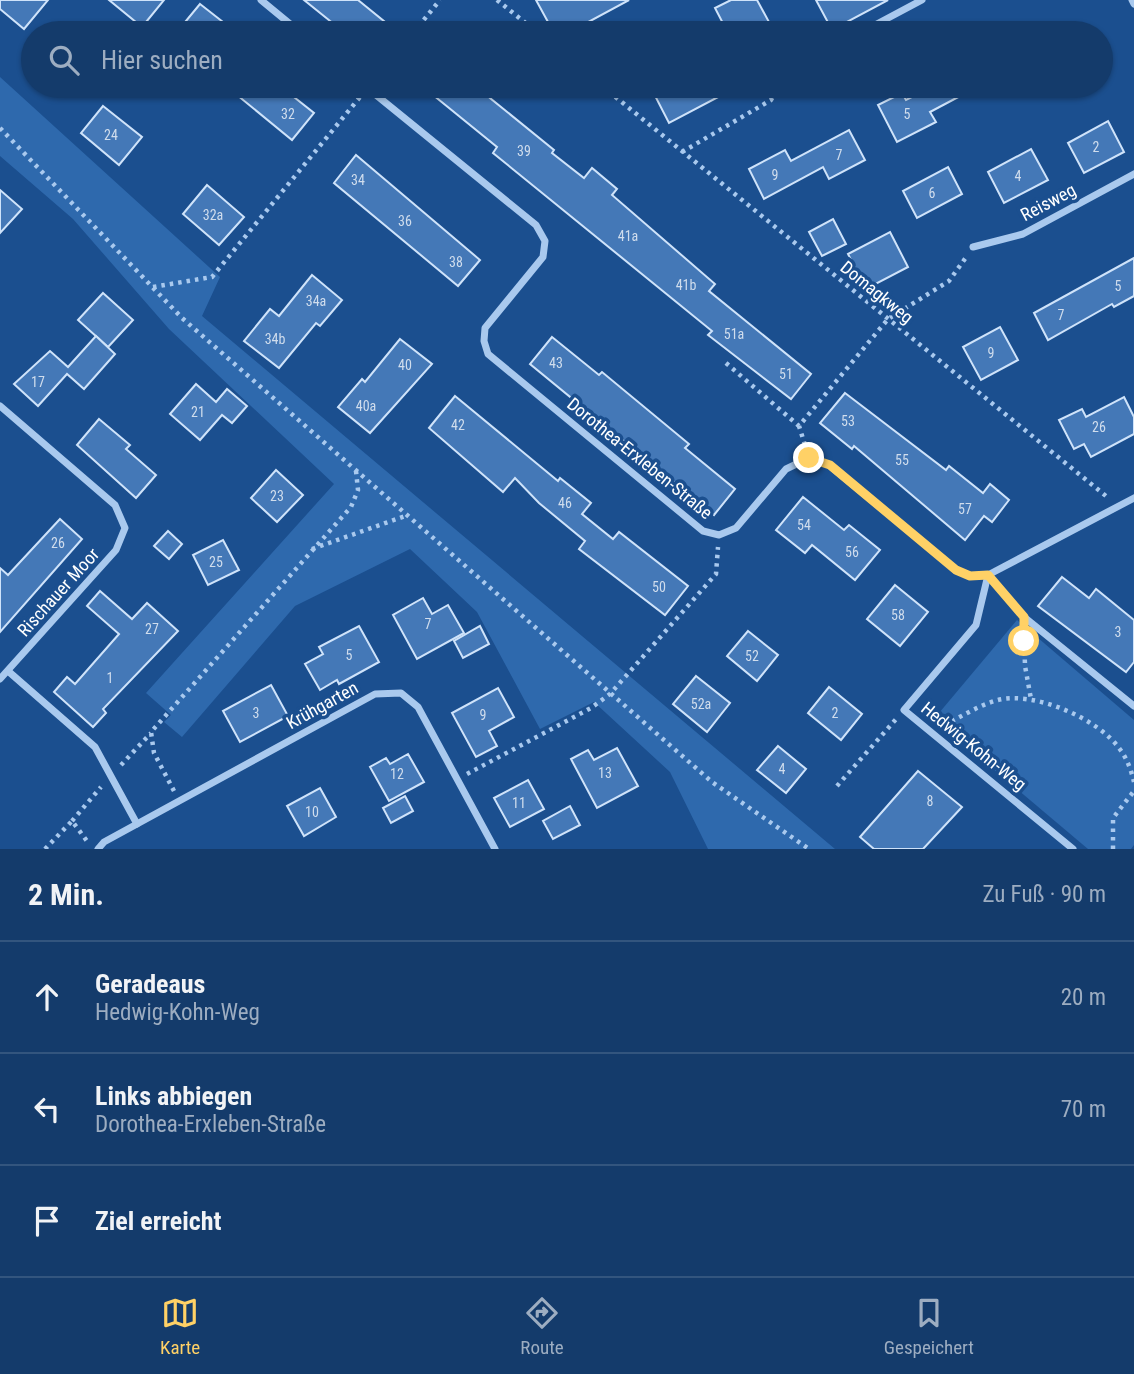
<!DOCTYPE html>
<html lang="de">
<head>
<meta charset="utf-8">
<style>
	:root { --surface:#143b6b; --page:#1d4271; --text:#f1f3f6; --muted:#9dadc1; --line:#33557e; --accent:#ffd166 }
	body { margin:0; font-family:"Roboto Condensed",sans-serif; background:var(--page); color:var(--text) }
	.stop { position:absolute; width:21px; height:21px; margin:-16px; border:5px solid #ffd166; border-radius:50%; background:#fff }
	.stop.end { background:#ffd166; border-color:#fff; box-shadow:0 2px 7px #0008 }
	.list { margin:0; padding:0; list-style:none }
	h2 { display:flex; justify-content:space-between; align-items:center; height:91px; margin:0; padding:0 28px; font-size:30px }
	h2 small { font-size:23px; font-weight:400; color:var(--muted) }
	.list li { display:grid; grid-template-columns:46px 1fr auto; gap:21px; align-items:center; box-sizing:border-box; height:112px; padding:0 28px; border-top:2px solid var(--line) }
	.list b { display:block; font-size:26px; white-space:nowrap }
	.list p { margin:0; font-size:23px; white-space:nowrap; color:var(--muted) }
	.list em { font-size:23px; font-style:normal; color:var(--muted) }
	.icon { flex:none; width:38px; height:38px; fill:none; stroke:currentColor; stroke-width:2; stroke-linecap:round; stroke-linejoin:round }
	.map { position:relative; flex:none; width:1134px; height:849px; overflow:hidden }
	.search { position:absolute; background:var(--surface); box-shadow:0 2px 5px #0004; left:21px; right:21px; top:21px; height:77px; display:flex; align-items:center; gap:18px; box-sizing:border-box; padding:0 24px; border-radius:38px; color:var(--muted); font-size:26px }
	.sheet { height:427px; background:var(--surface) }
	nav { display:flex; justify-content:space-around; align-items:center; box-sizing:border-box; height:98px; border-top:2px solid var(--line); background:var(--surface); font-size:19px; color:var(--muted) }
	nav a { display:grid; justify-items:center; gap:4px }
	nav .on { color:var(--accent) }
	.map>svg:first-child { display:block }
	.green { fill:#2e69ad }
	.building { fill:#4478b7; stroke:#cfe3fa; stroke-width:2 }
	.lines { fill:none; stroke-linecap:round; stroke-linejoin:round }
	.path { stroke:#a9c9ee; stroke-width:4.5; stroke-dasharray:3.5 5; stroke-linecap:butt }
	.minor { stroke:#a9c9ee; stroke-width:7 }
	.route { stroke:#ffd166; stroke-width:9 }
	.labels { text-anchor:middle; dominant-baseline:central; stroke-width:7; stroke-linejoin:round; paint-order:stroke }
	.number-label { font-size:14px; fill:#d0dded }
	.street-label { font-size:18px; fill:#fff; stroke:#1b4f8f }
</style>
</head>
<body>
<div class="map">
<svg width="1134" height="849" viewBox="0 0 1134 849">
	<rect width="100%" height="100%" fill="#1b4f8f"/>
	<g class="green">
		<path d="M0 77 220 277 202 316 835 849H708L670 772 594 702 540 729 477 612 410 549 295 606 182 737 164 722 171 715 146 693 334 484 169 329 73 219 0 156Z"/>
		<path d="M1017 620 1134 720V845L1131 849H1088L934 719Z"/>
	</g>
	<g class="building">
		<path d="M0 0H48L24 29 0 9Z"/>
		<path d="M109 0H164L142 27Z"/>
		<path d="M304 0H358L385 22 376 33H345Z"/>
		<path d="M536 0H629L568 33H554Z"/>
		<path d="M731 0H757L769 22 749 33H728L715 8Z"/>
		<path d="M816 0H888L832 30Z"/>
		<path d="M200 4 237 33H176Z"/>
		<path d="M226 86H280L314 113 292 140Z"/>
		<path d="M422 86H500L490 98 554 150 552 153 584 178 592 168 617 189 612 195 715 284 709 291 811 374 791 399 708 335 712 331 493 153 497 147Z"/>
		<path d="M650 86H739L669 123Z"/>
		<path d="M934 86H979L930 112 936 122 897 142 878 105 902 93 906 100Z"/>
		<path d="M103 106 142 137 119 165 81 133Z"/>
		<path d="M1108 121 1124 152 1084 173 1068 143Z"/>
		<path d="M849 130 865 160 829 179 823 167 764 199 749 169 785 150 791 161Z"/>
		<path d="M1031 149 1048 180 1004 203 988 172Z"/>
		<path d="M356 155 480 260 458 286 334 183Z"/>
		<path d="M948 167 962 194 917 218 903 191Z"/>
		<path d="M207 185 244 217 219 245 183 214Z"/>
		<path d="M0 190 22 209 0 233Z"/>
		<path d="M833 219 846 244 822 256 809 232Z"/>
		<path d="M890 232 908 267 866 289 848 254Z"/>
		<path d="M1134 258V296L1114 307 1112 304 1048 340 1034 313Z"/>
		<path d="M312 275 342 300 320 326 316 323 279 368 244 341 270 309 279 316Z"/>
		<path d="M103 293 133 320 108 347 78 320Z"/>
		<path d="M1000 327 1018 360 981 380 963 347Z"/>
		<path d="M96 336 115 354 84 389 67 374 38 406 14 384 50 351 68 367Z"/>
		<path d="M552 337 599 375 602 372 689 444 685 448 735 489 714 515 530 364Z"/>
		<path d="M400 339 432 364 370 433 338 407 362 379 365 382Z"/>
		<path d="M196 384 216 402 227 389 247 406 232 423 222 415 200 440 170 414Z"/>
		<path d="M845 393 946 470 949 466 983 493 990 484 1009 500 992 522 984 516 965 540 854 446 852 449 820 423Z"/>
		<path d="M455 396 558 481 560 478 591 503 582 514 613 539 619 532 688 586 665 615 579 549 585 541 539 503 515 478 503 492 429 428Z"/>
		<path d="M1124 397 1134 417V434L1091 457 1084 444 1074 449 1059 420 1082 409 1086 417Z"/>
		<path d="M99 419 130 445 126 449 156 475 136 498 77 445Z"/>
		<path d="M276 470 303 495 277 522 251 498Z"/>
		<path d="M803 497 844 530 849 525 880 550 855 580 812 545 805 553 776 530Z"/>
		<path d="M60 519 82 539 0 632V568L8 575Z"/>
		<path d="M168 531 182 544 169 559 154 546Z"/>
		<path d="M223 540 239 570 208 585 193 555Z"/>
		<path d="M1062 577 1089 598 1096 589 1134 620V662L1126 672 1038 606Z"/>
		<path d="M895 585 928 612 900 646 867 619Z"/>
		<path d="M100 591 132 619 147 603 178 631 103 709 106 713 93 727 54 692 67 677 75 684 119 634 87 606Z"/>
		<path d="M423 598 432 614 448 605 464 633 417 659 393 615Z"/>
		<path d="M359 626 379 662 339 684 337 680 320 690 305 664 323 654 319 647Z"/>
		<path d="M480 626 489 644 463 658 454 641Z"/>
		<path d="M748 631 778 655 757 681 727 656Z"/>
		<path d="M696 676 730 703 707 732 673 704Z"/>
		<path d="M271 685 288 716 240 742 223 711Z"/>
		<path d="M829 687 862 714 841 740 808 713Z"/>
		<path d="M498 688 514 717 489 731 497 746 476 757 452 713Z"/>
		<path d="M778 746 806 769 786 793 757 770Z"/>
		<path d="M617 748 638 786 597 808 571 759 588 750 594 760Z"/>
		<path d="M408 754 424 782 389 801 370 767 386 758 390 764Z"/>
		<path d="M918 771 962 807 923 849H874L860 837Z"/>
		<path d="M528 780 544 809 510 827 494 798Z"/>
		<path d="M320 788 336 817 304 836 287 806Z"/>
		<path d="M405 796 413 811 391 823 383 808Z"/>
		<path d="M570 806 580 825 553 839 543 821Z"/>
	</g>
	<g class="lines">
		<g class="path">
			<path d="M497 0 538 33"/>
			<path d="M413 33 440 0"/>
			<path d="M602 86 1106 496"/>
			<path d="M0 128 182 318 712 782 809 849"/>
			<path d="M682 152 771 100 779 86"/>
			<path d="M153 287 212 277 360 97"/>
			<path d="M726 363 799 426"/>
			<path d="M805 445 799 426 888 319 949 281 967 256"/>
			<path d="M312 549 408 515"/>
			<path d="M1024 634 1025 666 1031 699"/>
			<path d="M944 725C961 717 979 705 998 700 1034 691 1097 718 1119 748 1127 758 1131 770 1134 782"/>
			<path d="M121 765 151 733"/>
			<path d="M467 774 591 708 610 694 716 574 718 547"/>
			<path d="M837 786 897 718"/>
			<path d="M174 791 154 753 151 732 351 507 358 490 356 471"/>
			<path d="M72 821 101 787"/>
			<path d="M45 849 72 821 87 841"/>
			<path d="M1113 849V818L1134 791"/>
		</g>
		<g class="minor">
			<path d="M261 0 301 33"/>
			<path d="M1132 0 1134 4"/>
			<path d="M860 33 922 0"/>
			<path d="M365 86 536 225 545 241 543 257 485 328 484 341 488 354 703 531 719 535 736 528 786 469 809 458 829 465 956 570 970 576 988 575 1134 498"/>
			<path d="M973 247 1023 234 1134 174"/>
			<path d="M0 406 115 505 125 528 116 550 0 679"/>
			<path d="M988 575 976 625 904 710 1073 849"/>
			<path d="M988 575 1024 617 1134 706"/>
			<path d="M8 671 95 747 137 824"/>
			<path d="M98 849 104 842 375 694 401 693 418 707 495 849"/>
		</g>
	</g>
	<g class="lines">
		<path class="route" d="M809 458 830 465 956 570 970 576 988 575 1024 617V641"/>
	</g>
	<g class="labels">
		<g class="number-label">
			<text x="288" y="114">32</text>
			<text x="907" y="114">5</text>
			<text x="111" y="135">24</text>
			<text x="1096" y="147">2</text>
			<text x="524" y="151">39</text>
			<text x="839" y="155">7</text>
			<text x="775" y="175">9</text>
			<text x="1018" y="176">4</text>
			<text x="358" y="180">34</text>
			<text x="932" y="193">6</text>
			<text x="213" y="215">32a</text>
			<text x="405" y="221">36</text>
			<text x="628" y="236">41a</text>
			<text x="456" y="262">38</text>
			<text x="686" y="285">41b</text>
			<text x="1118" y="286">5</text>
			<text x="316" y="301">34a</text>
			<text x="1061" y="315">7</text>
			<text x="734" y="334">51a</text>
			<text x="275" y="339">34b</text>
			<text x="991" y="353">9</text>
			<text x="556" y="363">43</text>
			<text x="405" y="365">40</text>
			<text x="786" y="374">51</text>
			<text x="38" y="382">17</text>
			<text x="366" y="406">40a</text>
			<text x="198" y="412">21</text>
			<text x="848" y="421">53</text>
			<text x="458" y="425">42</text>
			<text x="1099" y="427">26</text>
			<text x="902" y="460">55</text>
			<text x="277" y="496">23</text>
			<text x="565" y="503">46</text>
			<text x="965" y="509">57</text>
			<text x="804" y="525">54</text>
			<text x="58" y="543">26</text>
			<text x="852" y="552">56</text>
			<text x="216" y="562">25</text>
			<text x="659" y="587">50</text>
			<text x="898" y="615">58</text>
			<text x="428" y="624">7</text>
			<text x="152" y="629">27</text>
			<text x="1118" y="632">3</text>
			<text x="349" y="655">5</text>
			<text x="752" y="656">52</text>
			<text x="110" y="678">1</text>
			<text x="701" y="704">52a</text>
			<text x="256" y="713">3</text>
			<text x="835" y="713">2</text>
			<text x="483" y="715">9</text>
			<text x="782" y="769">4</text>
			<text x="605" y="773">13</text>
			<text x="397" y="774">12</text>
			<text x="930" y="801">8</text>
			<text x="519" y="803">11</text>
			<text x="312" y="812">10</text>
		</g>
		<g class="street-label">
			<text transform="translate(1048 202) rotate(-28)">Reisweg</text>
			<text transform="translate(877 292) rotate(39)">Domagkweg</text>
			<text transform="translate(640 458) rotate(39)">Dorothea-Erxleben-Straße</text>
			<text transform="translate(58 592) rotate(-48)">Rischauer Moor</text>
			<text transform="translate(322 705) rotate(-29)">Krühgarten</text>
			<text transform="translate(974 746) rotate(39)">Hedwig-Kohn-Weg</text>
		</g>
	</g>
</svg>
<div class="stop" style="left:1024px;top:641px"></div>
<div class="stop end" style="left:809px;top:458px"></div>
<div class="search"><svg class="icon" aria-label="search" viewBox="0 0 24 24"><circle cx="10" cy="10" r="6"/><path d="M15 15l6 6"/></svg>Hier suchen</div>
</div>
<section class="sheet">
<h2>2 Min.<small>Zu Fuß · 90 m</small></h2>
<ul class="list">
<li><svg class="icon" aria-label="ahead" viewBox="0 0 24 24"><path d="M12 20V5M6 11l6-6 6 6"/></svg><div><b>Geradeaus</b><p>Hedwig-Kohn-Weg</p></div><em>20 m</em></li>
<li><svg class="icon" aria-label="left" viewBox="0 0 24 24"><path d="M17 20v-9H6M10 6l-5 5 5 5"/></svg><div><b>Links abbiegen</b><p>Dorothea-Erxleben-Straße</p></div><em>70 m</em></li>
<li><svg class="icon" aria-label="arrive" viewBox="0 0 24 24"><path d="M6 21V4h12l-3 4 3 4H6"/></svg><div><b>Ziel erreicht</b></div></li>
</ul>
</section>
<nav>
<a class="on"><svg class="icon" aria-label="map" viewBox="0 0 24 24"><path d="M3 6l6-2 6 2 6-2v14l-6 2-6-2-6 2zM9 4v14M15 6v14"/></svg>Karte</a>
<a><svg class="icon" aria-label="directions" viewBox="0 0 24 24"><path d="M12 3l9 9-9 9-9-9zM9 14v-3h6M13 9l2 2-2 2"/></svg>Route</a>
<a><svg class="icon" aria-label="saved" viewBox="0 0 24 24"><path d="M7 4h10v16l-5-4-5 4z"/></svg>Gespeichert</a>
</nav>
</body>
</html>
